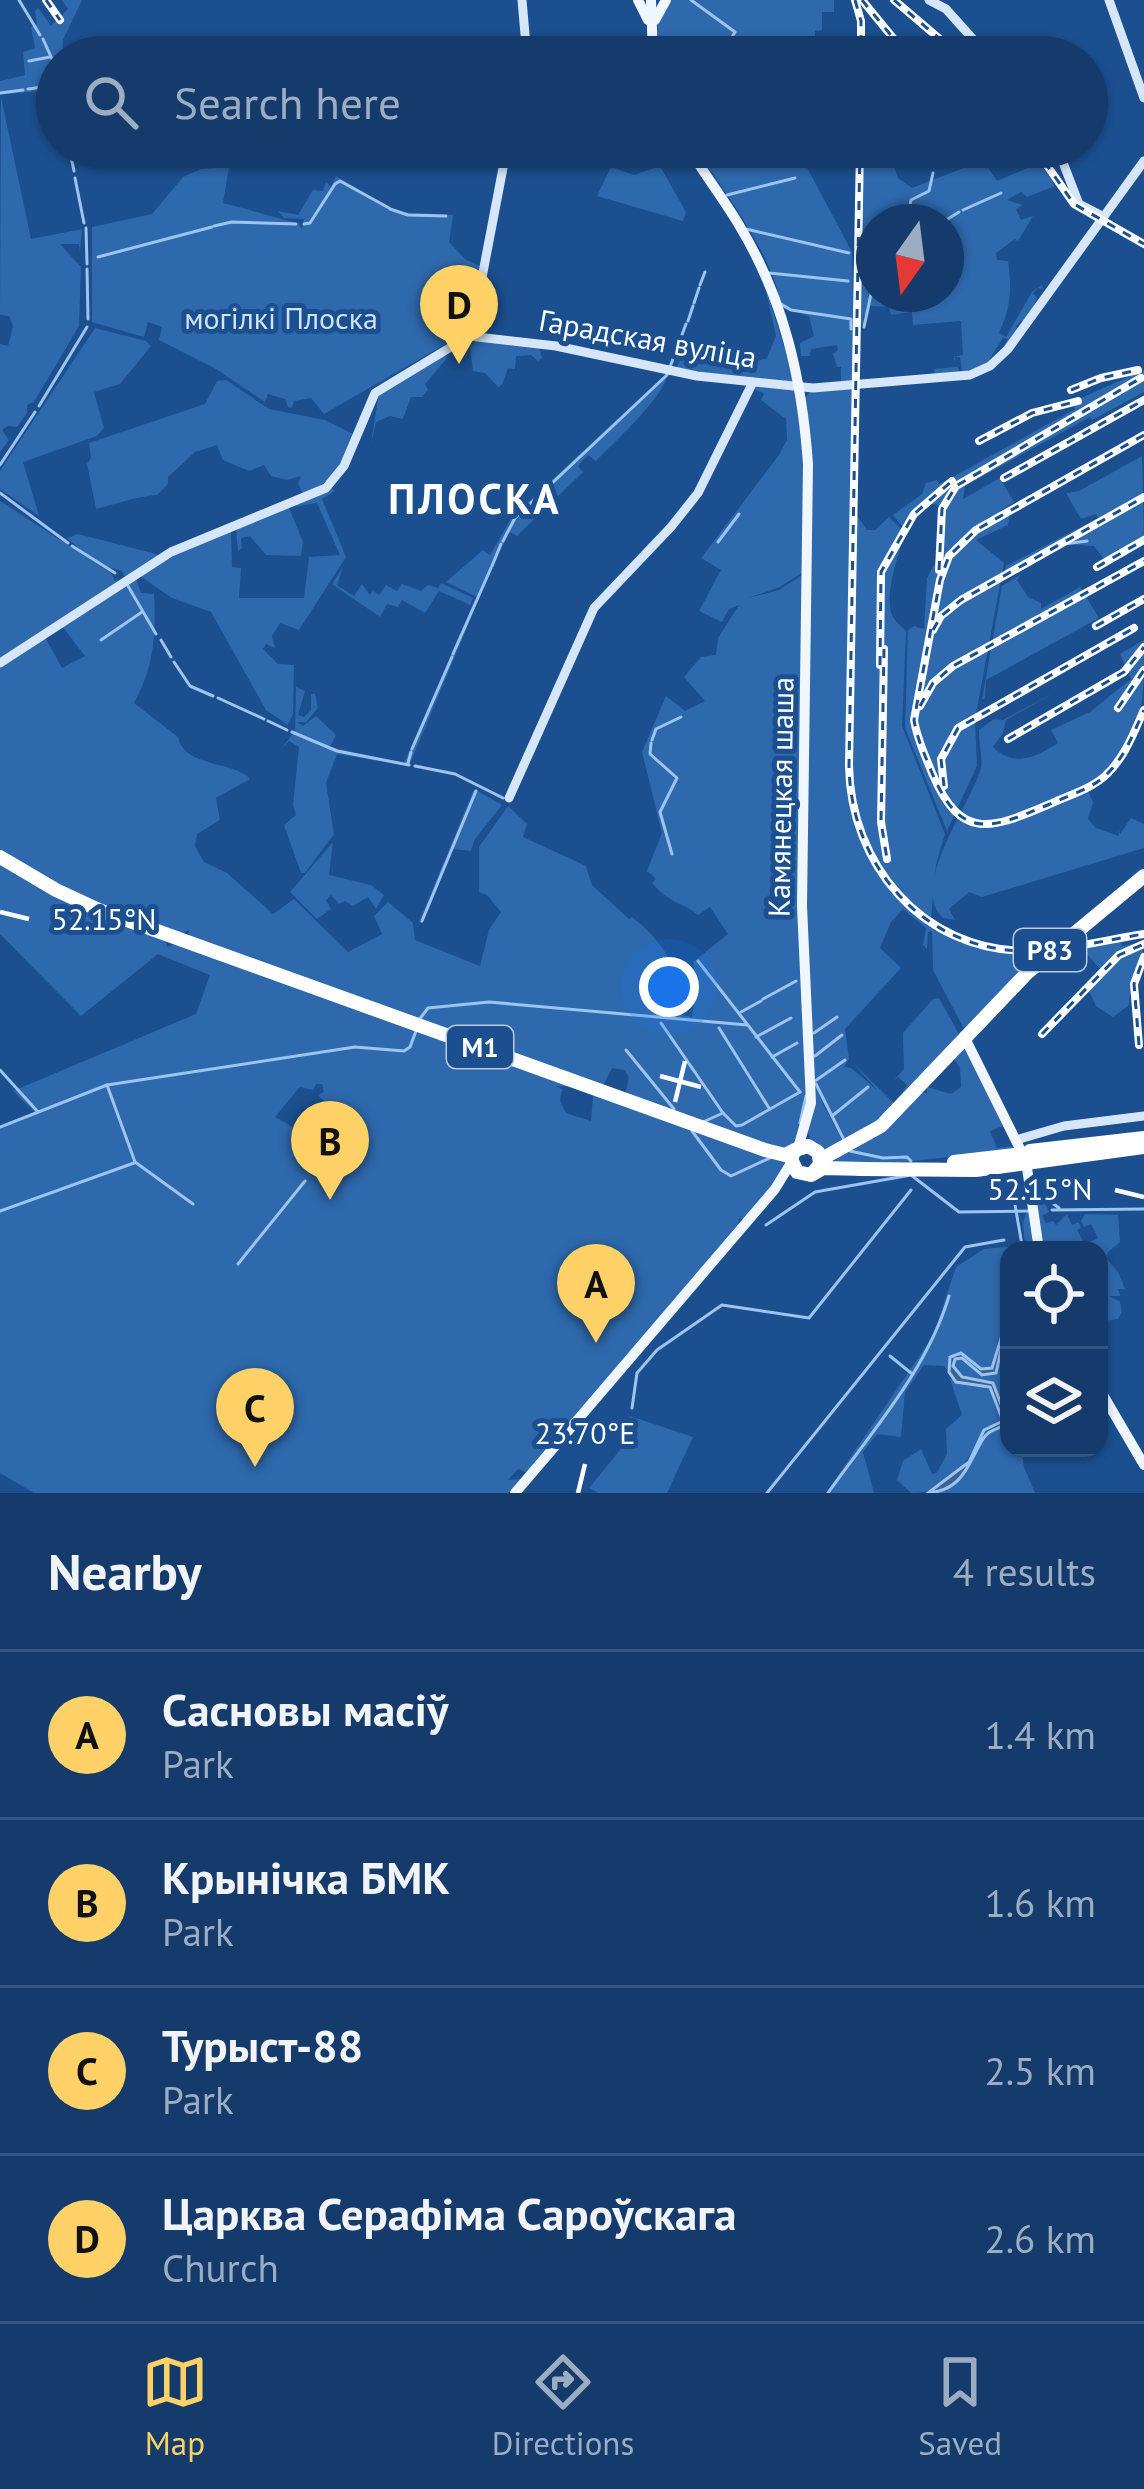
<!DOCTYPE html>
<html lang="en">
<head>
<meta charset="utf-8">
<style>
	:root { --surface:#143b6b; --page:#1d4271; --text:#f1f3f6; --muted:#9dadc1; --line:#33557e; --accent:#ffd166 }
	body { margin:0; font-family:"PT Sans",sans-serif; background:var(--page); color:var(--text) }
	.controls { position:absolute; right:36px; bottom:36px; display:grid; overflow:hidden; border-radius:24px; box-shadow:0 3px 9px #0004 }
	.controls button { width:108px; height:108px; display:grid; place-items:center; padding:0; border:0; border-bottom:3px solid var(--line); background:var(--surface); color:var(--text); font:60px sans-serif }
	.compass { position:absolute; left:856px; top:204px; width:108px; height:108px; border-radius:50%; background:var(--surface); box-shadow:0 3px 9px #0004; rotate:194deg }
	.you { position:absolute; left:669px; top:987px; width:42px; height:42px; margin:-30px; border:9px solid #fff; border-radius:50%; background:#1a73e8; box-shadow:0 0 0 18px #1a73e833 }
	.badge { display:grid; place-items:center; width:78px; height:78px; border-radius:50%; background:var(--accent); color:#111; font-size:39px; font-weight:700 }
	.pin { position:absolute; translate:-50% -99px; filter:drop-shadow(0 3px 6px #0008) }
	.pin::after { content:''; position:absolute; top:63px; width:42px; height:36px; background:inherit; clip-path:polygon(0 0,100% 0,50% 100%) }
	.list { margin:0; padding:0; list-style:none }
	h2 { display:flex; justify-content:space-between; align-items:center; height:156px; margin:0; padding:0 48px; font-size:51px }
	h2 small { font-size:39px; font-weight:400; color:var(--muted) }
	.list li { display:grid; grid-template-columns:78px 1fr auto; gap:36px; align-items:center; box-sizing:border-box; height:168px; padding:0 48px; border-top:3px solid var(--line) }
	.list b { display:block; font-size:45px; white-space:nowrap }
	.list p { margin:0; font-size:39px; white-space:nowrap; color:var(--muted) }
	.list em { font-size:39px; font-style:normal; color:var(--muted) }
	.icon { flex:none; width:66px; height:66px; fill:none; stroke:currentColor; stroke-width:2; stroke-linecap:round; stroke-linejoin:round }
	.map { position:relative; flex:none; width:1144px; height:1493px; overflow:hidden }
	.search { position:absolute; background:var(--surface); box-shadow:0 3px 9px #0004; left:36px; right:36px; top:36px; height:132px; display:flex; align-items:center; gap:30px; box-sizing:border-box; padding:0 42px; border-radius:66px; color:var(--muted); font-size:45px }
	.sheet { height:828px; background:var(--surface) }
	nav { display:flex; justify-content:space-around; align-items:center; box-sizing:border-box; height:168px; border-top:3px solid var(--line); background:var(--surface); font-size:33px; color:var(--muted) }
	nav a { display:grid; justify-items:center; gap:6px }
	nav .on { color:var(--accent) }
	.map>svg:first-child { display:block }
	.green { fill:#2e69ad; fill-rule:evenodd }
	.water { fill:#3c6290; stroke:#9cc4f0; stroke-width:3 }
	.lines { fill:none; stroke-linecap:round; stroke-linejoin:round }
	.stream { stroke:#9cc4f0; stroke-width:3 }
	.secondary { stroke:#d6e6fa; stroke-width:9 }
	.primary { stroke:#f0f6ff; stroke-width:10 }
	.highway { stroke:#fff; stroke-width:14 }
	.rail-casing { stroke:#fff; stroke-width:8 }
	.rail { stroke:#1b4f8f; stroke-width:3; stroke-dasharray:9; stroke-linecap:butt }
	.highway-bridge { stroke:#fff; stroke-width:14 }
	.ticks { fill:none; stroke:#fff; stroke-width:4.5 }
	.labels { text-anchor:middle; dominant-baseline:central; stroke-width:10; stroke-linejoin:round; paint-order:stroke }
	.shield { fill:#1b4f8f; stroke:#bbcadd; stroke-width:3 }
	.shield-label { font-size:27px; font-weight:bold; fill:#fff }
	.park-label { font-size:30px; fill:#cfe3fa; stroke:#1b4f8f }
	.street-label { font-size:30px; fill:#fff; stroke:#1b4f8f }
	.district-label { font-size:42px; font-weight:bold; letter-spacing:3px; fill:#fff; stroke:#1b4f8f }
	.ticks-label { font-size:30px; text-anchor:middle; fill:#fff; stroke:#1b4f8f; stroke-width:10; stroke-linejoin:round; paint-order:stroke }
</style>
</head>
<body>
<div class="map">
<svg width="1144" height="1493" viewBox="0 0 1144 1493">
	<rect width="100%" height="100%" fill="#1b4f8f"/>
	<g class="green">
		<path d="M62 0H82L63 40 62 57H57V89L0 95V81L25 75 23 52 35 48 31 27 37 24 35 11 38 8 51 26 68 9Z"/>
		<path d="M670 0H834V12H822V30L815 31V43H797L798 57H657L658 17Z"/>
		<path d="M1 97 31 239 82 229 80 252 79 244H60L81 267 79 326 34 402 27 405V413L17 427 8 426 2 430 9 440 0 452V344L8 346 13 326 9 316 0 315Z"/>
		<path d="M713 147H796L852 252 855 384 841 381V367H837L833 354 838 350 837 345 811 349 810 356H801L800 343 814 336 809 316 781 308C776 259 727 196 700 155Z"/>
		<path d="M863 147H873L879 155 889 153 898 178 912 188 976 163 965 165 966 147H974L997 181 1037 164 1038 160 1055 186 1027 197 1021 192 1007 200 1023 205 1016 209 1021 220 1033 216 1018 241 1015 239 996 253 997 260 1008 261C1012 289 1011 307 999 333L1006 337 1032 292 1050 279 1042 285 1043 289 1038 288 1033 293 1037 298 1028 321H1021L1016 327 1019 330 1000 353 1008 339 1003 338 984 368 935 377 934 369 958 367 959 372 962 371 960 357H955V362L954 357 963 355 961 321 913 325 912 312 891 315 889 307 870 306 869 314 863 316 864 326 859 322ZM874 222H946V294H874Z"/>
		<path d="M660 166 686 212 683 221 597 196 611 167 634 175Z"/>
		<path d="M229 167 223 203C249 209 273 218 298 223L302 229 304 219 284 218 278 211 298 215 313 190 323 191 326 182 331 187 336 176 398 212 453 215 449 242 465 259 480 266 478 281 470 284 476 289 470 330 324 414 311 398 294 401 292 408 288 407 285 399 268 394 265 402 216 369 159 340 162 327 148 322 144 337 92 322V227L152 214 183 177 201 169Z"/>
		<path d="M765 287 794 377 792 383 676 369 684 350 702 352 739 367 767 358 776 336Z"/>
		<path d="M95 328 146 341 151 346 120 384 94 392 104 428 97 436 23 462 39 516 0 489V471Z"/>
		<path d="M480 338 539 347 542 358 538 361 531 355 516 356 515 369 508 368 502 385 498 387 485 373 473 371 470 345Z"/>
		<path d="M444 352 447 358 425 384 428 390 422 397H411L403 419 390 416 376 422 371 444 379 392Z"/>
		<path d="M1144 370V376L1043 434 1144 378V392L1092 420 1090 417 965 486 963 499 1000 478 1014 502 999 512 1002 515 1011 509 1008 525 976 540 1004 563 975 719 977 766 947 831 905 728 908 630 914 626 924 629 927 578 940 554 937 515 942 506 928 503 907 532 893 515 922 494 926 483 937 480 939 484 951 478 1075 409 1072 402Z"/>
		<path d="M667 373C669 392 612 445 596 461L588 455 578 466 583 472 517 536 509 532 479 598 446 582 483 550 490 555 512 517Z"/>
		<path d="M226 380 269 409 325 420 351 433 354 436C343 464 331 484 303 494L298 484 301 476 287 480 271 476 264 465 249 471 223 460 217 445 195 452 168 477V484L157 495C138 496 116 504 96 509L87 464 91 458 89 443 205 404 217 381Z"/>
		<path d="M755 385 794 389 806 471 803 572 780 587 748 598 779 590 802 575 810 1101 802 1135 786 1154 625 1094 629 1078 625 1070 612 1068 603 1086 188 936 189 930 179 935 104 909 0 854V666L45 637 62 668 85 656 62 626 136 579 141 593 154 594C156 635 154 667 134 703L178 737C184 768 233 760 250 779L216 798 220 820 197 834 195 846 204 862 227 873 273 914 294 899 348 952 382 934 374 916 388 902 413 923 415 940 480 966 489 930 501 912 487 895 479 892V847L508 806 527 824 523 837 586 866 592 885 629 919 632 917C662 940 687 975 676 1014L692 1017 697 984 693 962 728 934 710 907 698 915C683 902 671 905 652 883L656 879 647 871 662 833 642 752 666 696 685 711 705 701 684 677 701 657 716 655 718 638 739 605 729 609 722 622 699 611 721 570 701 558 779 455 787 440 786 419 761 400 764 393 755 390Z"/>
		<path d="M859 389 855 513 867 530H875L889 517 905 533C899 552 884 595 892 615 895 622 901 626 906 631L902 726 945 834 936 864 930 928 933 925 992 948 1044 950 968 1028 963 1027 933 970 932 931 928 932 927 949 923 945 926 928 903 909 891 922 880 948 901 968 845 1029 849 1059 844 1067 851 1068 877 1090 852 1062 894 1103 878 1122 845 1140 818 1094 843 1142 826 1150 811 1141 808 1132 804 399 810 392Z"/>
		<path d="M1142 456 1144 538 1105 560 1094 546 1067 544 1004 579 1006 566 1098 518 1096 514 1081 519 1066 493 1079 491Z"/>
		<path d="M331 488 335 491 322 499 346 557 299 630 280 623 272 636 275 648 266 644 263 649 278 664 294 665 293 714 288 725 266 710 211 612 172 598 140 576C169 557 199 543 231 529L232 567 241 568 239 598H304L309 557 340 555 317 503 292 507Z"/>
		<path d="M0 501 111 573 115 581 121 579 0 659Z"/>
		<path d="M289 508 303 542 301 556 266 555 250 536 241 538 242 548 238 551 236 529Z"/>
		<path d="M78 534 156 554 159 556 126 578 121 570C100 568 82 551 67 538Z"/>
		<path d="M343 567 337 585 354 596 362 584 370 595 373 591 379 595 386 585 397 591 402 584 421 591 428 585 438 588 441 583 473 598 470 605 439 591 425 613 402 600 398 607 387 604 380 617 332 584Z"/>
		<path d="M1021 574 1017 580 1028 597 1041 603V609L1080 587 1099 618 986 680 985 698 982 700 1002 586Z"/>
		<path d="M475 599 478 601 409 766 337 754 326 783 334 834 305 873H301L284 825 296 815 293 805 299 747 289 741 282 748 295 731 296 687 305 691 298 715 304 717 311 710V694H315L318 708 306 722H297L303 726 316 716 336 735 330 747 404 763Z"/>
		<path d="M1144 640C1144 706 1144 754 1088 791L1093 802 1088 819 1096 828 1119 836 1118 829 1120 834 1131 818 1144 824V848L982 897 969 892 949 909 955 920 943 918C908 887 972 802 981 768 983 756 978 742 979 730L994 719 1003 720 1055 692 1006 720 1003 733 993 747C1014 768 1036 757 1058 743L1051 730 1090 712 1131 679 1120 654Z"/>
		<path d="M474 789 502 805 475 839 471 851 453 849 422 923 419 922Z"/>
		<path d="M333 842 329 875 371 885 384 895 376 909 368 897 353 906 345 901 339 904 331 895 326 900 331 909 317 919 290 892Z"/>
		<path d="M0 861 165 940 167 947 175 944 571 1087 556 1086 562 1089 560 1101 566 1113 591 1121 593 1095 783 1160 787 1169 744 1220 739 1218 738 1224 528 1473 518 1469 508 1480 521 1479 509 1493H34L0 1473V1126L35 1112 13 1091 196 1014 210 975 158 954 81 1016 0 934ZM316 1084H322L324 1092 318 1095 334 1111 314 1139 275 1117 300 1087 313 1090Z"/>
		<path d="M1121 942 1122 946 1144 942C1144 964 1129 982 1129 1005L1113 1017 1096 1006 1088 989 1103 972 1082 949Z"/>
		<path d="M939 998 960 1036 902 1093 907 1085 898 1077 894 1080 904 1069 903 1033 933 999Z"/>
		<path d="M961 1049 967 1050 1003 1126 990 1131 997 1148 1013 1146 1012 1150 904 1162 835 1163V1157L919 1092 927 1093V1087L951 1094 961 1087 960 1068 954 1059Z"/>
		<path d="M1035 1192 1040 1193 1049 1212 1042 1216 1046 1223 1053 1221 1056 1225 1067 1214 1072 1225 1079 1222 1081 1228 1077 1230 1085 1244 1098 1238 1091 1224 1084 1227 1081 1221 1085 1214 1118 1215 1120 1242 1108 1252 1106 1258 1118 1272 1125 1289H1118L1120 1296H1109L1120 1302 1122 1312 1118 1319 1099 1322V1268L1103 1291C1100 1282 1099 1260 1099 1250H1040Z"/>
		<path d="M1029 1203 1037 1250H1009V1313L993 1367 983 1369 961 1353 948 1365 949 1372 944 1366 924 1365 905 1392 901 1437 877 1434 863 1452 874 1493H826L933 1336 956 1267 984 1249 1025 1245 1023 1223Z"/>
		<path d="M1009 1323V1338L999 1371 1009 1376V1448H1021L1024 1467 1035 1493H937L968 1469 986 1435 1005 1427 1008 1418 993 1383 962 1377 953 1366 955 1359 962 1358 982 1375H990L1000 1362Z"/>
		<path d="M950 1379 990 1387 1003 1421 984 1430C965 1462 955 1493 911 1493L897 1480 903 1461 921 1449 932 1474 937 1473 947 1454 946 1429 962 1415Z"/>
		<path d="M630 1416 693 1437 667 1493H598L589 1488 620 1450Z"/>
	</g>
	<path class="water" d="M1009 1313 996 1373 982 1375 962 1358 955 1359 953 1366 962 1377 993 1383 1008 1423C1000 1429 989 1429 983 1439 968 1463 964 1490 928 1493L969 1462 984 1430 1003 1421 990 1387 956 1382 949 1372 950 1357 961 1353 981 1369 992 1368Z"/>
	<g class="lines">
		<g class="stream">
			<path d="M19 0 40 35"/>
			<path d="M691 0 735 32 720 57"/>
			<path d="M43 39 52 59"/>
			<path d="M29 61 50 57"/>
			<path d="M53 64 57 81"/>
			<path d="M28 89 57 85"/>
			<path d="M0 93 23 90"/>
			<path d="M69 147 74 171"/>
			<path d="M75 178 84 223"/>
			<path d="M727 195 795 178"/>
			<path d="M390 209 408 215 446 216"/>
			<path d="M963 210 1001 193"/>
			<path d="M907 222 911 200 929 191 933 173"/>
			<path d="M943 222 959 212"/>
			<path d="M304 224 310 223 335 184 340 181 389 208"/>
			<path d="M214 226 232 222 296 224"/>
			<path d="M86 228 87 264"/>
			<path d="M746 229 849 253"/>
			<path d="M98 257 212 227"/>
			<path d="M87 269 88 319"/>
			<path d="M769 273 848 281"/>
			<path d="M700 285 705 272"/>
			<path d="M694 303 699 288"/>
			<path d="M781 304 791 310 851 319V329"/>
			<path d="M688 321 693 306"/>
			<path d="M864 327 874 280"/>
			<path d="M670 367 686 324"/>
			<path d="M39 406 87 327"/>
			<path d="M0 465 35 412"/>
			<path d="M0 493 68 543"/>
			<path d="M503 541 515 518 667 375"/>
			<path d="M718 542 739 514"/>
			<path d="M72 546 115 573"/>
			<path d="M492 566 501 544"/>
			<path d="M1006 577 1064 544 1087 541"/>
			<path d="M128 586 156 634"/>
			<path d="M101 640 142 612"/>
			<path d="M161 640 171 657"/>
			<path d="M453 654 491 568"/>
			<path d="M174 662 190 686 213 696"/>
			<path d="M218 698 264 719"/>
			<path d="M268 721 287 730"/>
			<path d="M292 732 337 751 409 765"/>
			<path d="M652 740 656 729 681 717"/>
			<path d="M651 743 650 754 677 778 660 812 672 854"/>
			<path d="M412 749 452 657"/>
			<path d="M408 763 411 752"/>
			<path d="M415 766 455 774 503 798"/>
			<path d="M422 921 476 791"/>
			<path d="M698 961 800 1092"/>
			<path d="M763 999 796 981"/>
			<path d="M741 1012 761 1001"/>
			<path d="M419 1020 428 1008 489 1002 747 1025"/>
			<path d="M661 1023 723 1113"/>
			<path d="M719 1028 769 1108"/>
			<path d="M814 1033 837 1017"/>
			<path d="M756 1037 791 1018"/>
			<path d="M626 1050 674 1109"/>
			<path d="M815 1056 842 1035"/>
			<path d="M772 1057 797 1043"/>
			<path d="M0 1070 38 1112"/>
			<path d="M815 1081 845 1060"/>
			<path d="M816 1084 844 1140"/>
			<path d="M107 1085 135 1162 193 1204"/>
			<path d="M832 1116 868 1087"/>
			<path d="M703 1122 723 1113 736 1126 742 1125 800 1092"/>
			<path d="M800 1123 806 1096"/>
			<path d="M0 1127 107 1085 355 1047 404 1051 410 1047 416 1031"/>
			<path d="M692 1131 721 1170 731 1176 772 1157"/>
			<path d="M850 1151 883 1158 907 1157 911 1161"/>
			<path d="M1010 1176 1022 1245"/>
			<path d="M1047 1199 1059 1208"/>
			<path d="M1038 1201 1042 1200"/>
			<path d="M1052 1210 1144 1209"/>
			<path d="M0 1211 134 1163"/>
			<path d="M766 1225 815 1192 911 1175 959 1212 1028 1211"/>
			<path d="M1022 1248 1023 1250"/>
			<path d="M238 1264 305 1181"/>
			<path d="M890 1356 911 1373"/>
			<path d="M632 1408 637 1373 657 1350 722 1305 809 1318 911 1190"/>
			<path d="M767 1493 965 1247 1004 1240"/>
			<path d="M828 1493C872 1431 927 1370 949 1296"/>
		</g>
		<g class="secondary">
			<path d="M522 0 527 57"/>
			<path d="M929 0 946 9 989 57"/>
			<path d="M1109 0 1144 98"/>
			<path d="M1057 147 1079 204 1104 217"/>
			<path d="M471 335 507 147"/>
			<path d="M0 663 171 552 326 488 344 466 375 393 469 336 556 346 697 376 813 388 970 375 990 366 1008 349 1144 161"/>
			<path d="M509 798 594 608 671 527 698 493 753 382"/>
			<path d="M1016 1140 1064 1126 1144 1116"/>
		</g>
		<g class="primary">
			<path d="M638 0 648 20"/>
			<path d="M651 0 653 57"/>
			<path d="M655 20 666 0"/>
			<path d="M688 147C704 174 723 198 739 225 784 299 802 379 808 464L802 906 811 1103 798 1148"/>
			<path d="M964 1036 1026 1161 1039 1250"/>
			<path d="M1099 1388 1144 1465"/>
			<path d="M515 1493 775 1189 791 1163"/>
		</g>
		<g class="highway">
			<path d="M0 857 56 890 99 910 765 1150 785 1155 795 1150"/>
			<path d="M1030 1151 1144 1138"/>
			<path d="M820 1162 818 1152 808 1146 795 1150 791 1159 797 1172 811 1175 827 1156 881 1126 1028 972 1144 876"/>
			<path d="M954 1162 1015 1155"/>
			<path d="M860 1169 976 1170 1144 1147"/>
			<path d="M813 1174 823 1168 866 1169"/>
		</g>
		<g class="rail-casing">
			<g id="rail">
				<path d="M46 0 60 20"/>
				<path d="M855 0 861 21V57"/>
				<path d="M862 0 894 39"/>
				<path d="M894 0 961 57"/>
				<path d="M860 147 849 765C850 864 922 950 1025 951 1064 951 1105 940 1144 934"/>
				<path d="M1034 147 1074 204 1144 244"/>
				<path d="M1071 390 1101 378 1138 370"/>
				<path d="M1144 435 976 530 949 556 940 580 914 720C917 739 925 755 932 773 961 842 991 829 1050 804 1069 795 1092 789 1107 774 1125 757 1134 732 1144 710"/>
				<path d="M979 441 1032 413 1078 401"/>
				<path d="M1004 478 1144 400"/>
				<path d="M1097 567 1144 540"/>
				<path d="M939 570 942 509 956 486 1141 378"/>
				<path d="M1096 626 1144 599"/>
				<path d="M933 630 941 616 961 600 1144 497"/>
				<path d="M884 649 881 822 887 859"/>
				<path d="M880 665 881 572 914 514 952 481"/>
				<path d="M920 706 933 683 953 666 1144 561"/>
				<path d="M1118 708 1144 670"/>
				<path d="M1008 739 1124 672 1144 647"/>
				<path d="M944 786 941 759 958 728 1134 628"/>
				<path d="M1042 1034 1119 955 1144 944"/>
				<path d="M1139 1045 1134 984 1144 957"/>
			</g>
		</g>
		<use href="#rail" class="rail"/>
		<path class="highway-bridge" d="M1015 1155 1032 1153"/>
	</g>
	<path class="ticks" d="M0 912 29 919M660 1076 701 1087M675 1102 685 1061M1115 1190 1144 1197M578 1493 585 1464"/>
	<g class="labels">
		<g class="shield">
			<rect x="1014" y="929" width="72" height="42" rx="9"/>
			<rect x="447" y="1026" width="66" height="42" rx="9"/>
		</g>
		<g class="shield-label">
			<text x="1050" y="950">Р83</text>
			<text x="480" y="1047">М1</text>
		</g>
		<g class="park-label">
			<text x="281" y="317">могілкі Плоска</text>
		</g>
		<g class="street-label">
			<text transform="translate(648 338) rotate(10)">Гарадская вуліца</text>
			<text transform="translate(780 797) rotate(-89)">Камянецкая шаша</text>
		</g>
		<g class="district-label">
			<text x="475" y="498">ПЛОСКА</text>
		</g>
	</g>
	<g class="ticks-label">
		<text x="104" y="930">52.15°N</text>
		<text x="1040" y="1200">52.15°N</text>
		<text x="585" y="1444">23.70°E</text>
	</g>
</svg>
<div class="controls">
<button><svg class="icon" aria-label="locate" viewBox="0 0 24 24"><circle cx="12" cy="12" r="6"/><path d="M12 2v4M12 18v4M2 12h4M18 12h4"/></svg></button>
<button><svg class="icon" aria-label="layers" viewBox="0 0 24 24"><path d="M12 4l9 5-9 5-9-5zM3 14l9 5 9-5"/></svg></button>
</div>
<svg class="compass" viewBox="-18 -18 36 36"><path d="M0-13l5 13h-10z" fill="#e53935"/><path d="M0 13l5-13h-10z" fill="#9dadc1"/></svg>
<div class="you"></div>
<div class="pin badge" style="left:596px;top:1343px">A</div>
<div class="pin badge" style="left:330px;top:1200px">B</div>
<div class="pin badge" style="left:255px;top:1467px">C</div>
<div class="pin badge" style="left:459px;top:364px">D</div>
<div class="search"><svg class="icon" aria-label="search" viewBox="0 0 24 24"><circle cx="10" cy="10" r="6"/><path d="M15 15l6 6"/></svg>Search here</div>
</div>
<section class="sheet">
<h2>Nearby<small>4 results</small></h2>
<ul class="list">
<li><span class="badge">A</span><div><b>Сасновы масіў</b><p>Park</p></div><em>1.4 km</em></li>
<li><span class="badge">B</span><div><b>Крынічка БМК</b><p>Park</p></div><em>1.6 km</em></li>
<li><span class="badge">C</span><div><b>Турыст-88</b><p>Park</p></div><em>2.5 km</em></li>
<li><span class="badge">D</span><div><b>Царква Серафіма Сароўскага</b><p>Church</p></div><em>2.6 km</em></li>
</ul>
</section>
<nav>
<a class="on"><svg class="icon" aria-label="map" viewBox="0 0 24 24"><path d="M3 6l6-2 6 2 6-2v14l-6 2-6-2-6 2zM9 4v14M15 6v14"/></svg>Map</a>
<a><svg class="icon" aria-label="directions" viewBox="0 0 24 24"><path d="M12 3l9 9-9 9-9-9zM9 14v-3h6M13 9l2 2-2 2"/></svg>Directions</a>
<a><svg class="icon" aria-label="saved" viewBox="0 0 24 24"><path d="M7 4h10v16l-5-4-5 4z"/></svg>Saved</a>
</nav>
</body>
</html>
